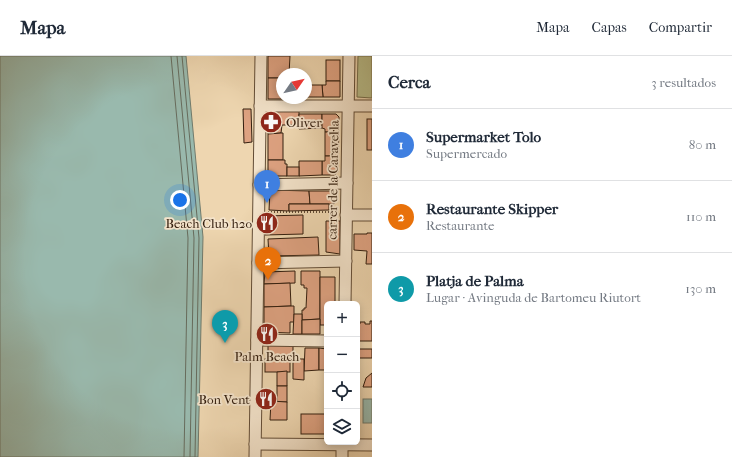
<!DOCTYPE html>
<html lang="es">
<head>
<meta charset="utf-8">
<style>
	:root { --surface:#fff; --page:#f2f2f3; --text:#1f2937; --muted:#747a83; --line:#e0e1e3; --accent:#d93025 }
	body { margin:0; font-family:"IM FELL French Canon",serif; background:var(--page); color:var(--text) }
	.controls { position:absolute; right:12px; bottom:12px; display:grid; overflow:hidden; border-radius:6px; box-shadow:0 2px 10px #0003 }
	.controls button { width:36px; height:36px; display:grid; place-items:center; padding:0; border:0; border-bottom:1px solid var(--line); background:var(--surface); color:var(--text); font:20px sans-serif }
	.compass { position:absolute; left:276px; top:12px; width:36px; height:36px; border-radius:50%; background:var(--surface); box-shadow:0 2px 10px #0003; rotate:56deg }
	.you { position:absolute; left:180px; top:144px; width:14px; height:14px; margin:-10px; border:3px solid #fff; border-radius:50%; background:#1a73e8; box-shadow:0 0 0 6px #1a73e833 }
	.badge { display:grid; place-items:center; width:26px; height:26px; border-radius:50%; background:var(--accent); color:#fff; font-size:13px; font-weight:700 }
	.pin { position:absolute; translate:-50% -33px; filter:drop-shadow(0 1px 2px #0008) }
	.pin::after { content:''; position:absolute; top:21px; width:14px; height:12px; background:inherit; clip-path:polygon(0 0,100% 0,50% 100%) }
	.list { margin:0; padding:0; list-style:none }
	h2 { display:flex; justify-content:space-between; align-items:center; height:52px; margin:0; padding:0 16px; font-size:17px }
	h2 small { font-size:13px; font-weight:400; color:var(--muted) }
	.list li { display:grid; grid-template-columns:26px 1fr auto; gap:12px; align-items:center; box-sizing:border-box; height:72px; padding:0 16px; border-top:1px solid var(--line) }
	.list b { display:block; font-size:15px; white-space:nowrap }
	.list p { margin:0; font-size:13px; white-space:nowrap; color:var(--muted) }
	.list em { font-size:13px; font-style:normal; color:var(--muted) }
	.icon { flex:none; width:22px; height:22px; fill:none; stroke:currentColor; stroke-width:2; stroke-linecap:round; stroke-linejoin:round }
	.map { position:relative; flex:none; width:372px; height:401px; overflow:hidden }
	header { display:flex; align-items:center; gap:24px; box-sizing:border-box; height:56px; padding:0 20px; background:var(--surface); border-bottom:1px solid var(--line) }
	header strong { font-size:19px }
	nav { display:flex; gap:22px; margin-inline-start:auto; font-size:14px }
	main { display:flex }
	aside { flex:1; background:var(--surface) }
	.map>svg:first-child { display:block }
	.green { fill:#b9be8b; stroke:#766e4c }
	.water { fill:#99b9ad; stroke:#707b6d }
	.lines { fill:none; stroke-linecap:round; stroke-linejoin:round }
	.shore { stroke:#666c5e; stroke-width:1 }
	.building { fill:#dea281; stroke:#331e0e }
	.minor-casing { stroke:#624c36; stroke-width:13 }
	.path { stroke:#331e0e; stroke-width:1.5; stroke-dasharray:1 2; stroke-linecap:butt }
	.minor { stroke:#f4e4cc; stroke-width:11 }
	.labels { text-anchor:middle; dominant-baseline:central; stroke-width:3.5; stroke-linejoin:round; paint-order:stroke }
	.poi-label { font-size:13px; fill:#331e0e; stroke:#f4e4cc; text-anchor:end }
	.street-label { font-size:13px; fill:#331e0e; stroke:#f4e4cc }
</style>
</head>
<body>
<header>
<strong>Mapa</strong>
<nav><a>Mapa</a><a>Capas</a><a>Compartir</a></nav>
</header>
<main>
<div class="map">
<svg width="372" height="401" viewBox="0 0 372 401">
	<rect width="100%" height="100%" fill="#eed6b0"/>
	<filter id="stains"><feTurbulence type="fractalNoise" baseFrequency=".005" numOctaves="4"/><feColorMatrix values="0 0 0 0 .2 0 0 0 0 .09 0 0 0 0 .02 0 0 0 .5 -.17"/></filter>
	<radialGradient id="worn" r=".72"><stop offset=".6" stop-color="#630" stop-opacity="0"/><stop offset="1" stop-color="#630" stop-opacity=".3"/></radialGradient>
	<path class="green" d="M358 0H372V42L357 41Z"/>
	<g class="water">
		<path d="M0 0H186L203 181 198 401H0Z"/>
		<rect x="363" y="343" width="9" height="24"/>
	</g>
	<g class="lines">
		<g class="shore">
			<path d="M171 0 188 182 184 401"/>
			<path d="M177 0 194 182 190 401"/>
			<path d="M182 0 199 182 195 401"/>
		</g>
	</g>
	<g class="building">
		<path d="M268 0H290L289 18H282V22H268Z"/>
		<rect x="326" y="4" width="14" height="21"/>
		<path d="M268 22H282V42H302V43H268Z"/>
		<path d="M326 25H340V41H323L322 29H326Z"/>
		<path d="M306 29H322L323 41H306Z"/>
		<path d="M243 53H251L252 86 244 87Z"/>
		<path d="M269 55H299V69H282L281 77 268 78Z"/>
		<path d="M299 58H322V72L299 73Z"/>
		<path d="M322 58H336L339 61V76H325V73L322 72Z"/>
		<rect x="367" y="63" width="5" height="31"/>
		<path d="M325 76H339L338 100H325Z"/>
		<path d="M281 77H283V104H268V78Z"/>
		<path d="M325 100H338V116L335 119H322V105H325Z"/>
		<path d="M268 104H285V108H287V120H272V116H268Z"/>
		<path d="M299 105H322V119L299 120Z"/>
		<rect x="287" y="111" width="12" height="9"/>
		<path d="M270 134 309 135 310 148H289V155L269 154Z"/>
		<path d="M309 135H334V148H310Z"/>
		<path d="M289 148H329V154L289 155Z"/>
		<path d="M303 159V178L265 179V160Z"/>
		<path d="M326 165H340V198L326 196Z"/>
		<path d="M367 177H372V208H366L367 195 354 194V178H367Z"/>
		<path d="M318 181 319 199 269 200 268 183Z"/>
		<path d="M295 215V227L264 228 265 216Z"/>
		<path d="M301 215H320V263L302 264V254H304V252H306L307 232H304V229H301Z"/>
		<path d="M320 221H335V248H327V269H320Z"/>
		<path d="M290 227 291 250 264 251V228Z"/>
		<path d="M291 250H294V266H290V277L264 276V251Z"/>
		<path d="M294 258H302V278H293Z"/>
		<path d="M320 263V278H302V264Z"/>
		<path d="M370 265H372V285H357V268H360V266H365V268H370Z"/>
		<path d="M268 289H293V303L268 302Z"/>
		<path d="M305 292H319V314L304 315Z"/>
		<path d="M319 292 327 293V334L326 335V314H319Z"/>
		<rect x="358" y="293" width="14" height="9"/>
		<rect x="265" y="303" width="25" height="13"/>
		<path d="M293 303H304V324L293 323Z"/>
		<path d="M287 315V330H277V316Z"/>
		<path d="M372 317V331H363L366 322Z"/>
		<rect x="277" y="330" width="10" height="16"/>
		<path d="M271 345 287 346V364H270Z"/>
		<rect x="301" y="358" width="26" height="20"/>
	</g>
	<g class="lines">
		<g class="minor-casing">
			<g id="minor">
				<path d="M260 50H372"/>
				<path d="M259 129 347 127"/>
				<path d="M346 159H372"/>
				<path d="M258 207 346 205"/>
				<path d="M345 248 349 0"/>
				<path d="M257 284 327 285"/>
				<path d="M255 388 372 389"/>
				<path d="M255 401 261 0"/>
				<path d="M342 401V386"/>
			</g>
		</g>
		<path class="path" d="M268 156H337"/>
		<use href="#minor" class="minor"/>
	</g>
	<defs>
		<g id="pharmacy-disc" transform="scale(1.15)"><circle r="9.5" fill="#8f2418" stroke="#f4e4cc"/><path d="M-2-6h4v4h4v4h-4v4h-4v-4h-4v-4h4Z" fill="#fff"/></g>
		<g id="restaurant-disc" transform="scale(1.15)"><circle r="9.5" fill="#8f2418" stroke="#f4e4cc"/><path d="M-5-6h1v4h1v-4h1v4h1v-4h1v5L-1.5 .5V6h-2V.5L-5-1ZM5-6V6H3V1.5H1.5Q1.5-4 5-6Z" fill="#fff"/></g>
	</defs>
	<g fill-rule="evenodd">
		<use href="#pharmacy-disc" x="271" y="66"/>
		<use href="#restaurant-disc" x="267" y="167"/>
		<use href="#restaurant-disc" x="267" y="278"/>
		<use href="#restaurant-disc" x="266" y="343"/>
	</g>
	<g class="labels">
		<g class="poi-label">
			<text x="286" y="66" text-anchor="start">Oliver</text>
			<text x="252" y="167">Beach Club h2o</text>
			<text x="267" y="300" text-anchor="middle">Palm Beach</text>
			<text x="250" y="343">Bon Vent</text>
		</g>
		<g class="street-label">
			<text transform="translate(333 124) rotate(-89)">carrer de la Caravel·la</text>
		</g>
	</g>
	<rect width="100%" height="100%" filter="url(#stains)"/>
	<rect width="100%" height="100%" fill="url(#worn)"/>
</svg>
<div class="controls">
<button>+</button>
<button>−</button>
<button><svg class="icon" aria-label="locate" viewBox="0 0 24 24"><circle cx="12" cy="12" r="6"/><path d="M12 2v4M12 18v4M2 12h4M18 12h4"/></svg></button>
<button><svg class="icon" aria-label="layers" viewBox="0 0 24 24"><path d="M12 4l9 5-9 5-9-5zM3 14l9 5 9-5"/></svg></button>
</div>
<svg class="compass" viewBox="-18 -18 36 36"><path d="M0-13l5 13h-10z" fill="#e53935"/><path d="M0 13l5-13h-10z" fill="#747a83"/></svg>
<div class="you"></div>
<div class="pin badge" style="left:267px;top:147px;background:#3f7fe0">1</div>
<div class="pin badge" style="left:268px;top:224px;background:#e8710a">2</div>
<div class="pin badge" style="left:225px;top:287px;background:#0f9aa8">3</div>
</div>
<aside>
<h2>Cerca<small>3 resultados</small></h2>
<ul class="list">
<li><span class="badge" style="background:#3f7fe0">1</span><div><b>Supermarket Tolo</b><p>Supermercado</p></div><em>80 m</em></li>
<li><span class="badge" style="background:#e8710a">2</span><div><b>Restaurante Skipper</b><p>Restaurante</p></div><em>110 m</em></li>
<li><span class="badge" style="background:#0f9aa8">3</span><div><b>Platja de Palma</b><p>Lugar · Avinguda de Bartomeu Riutort</p></div><em>130 m</em></li>
</ul>
</aside>
</main>
</body>
</html>
